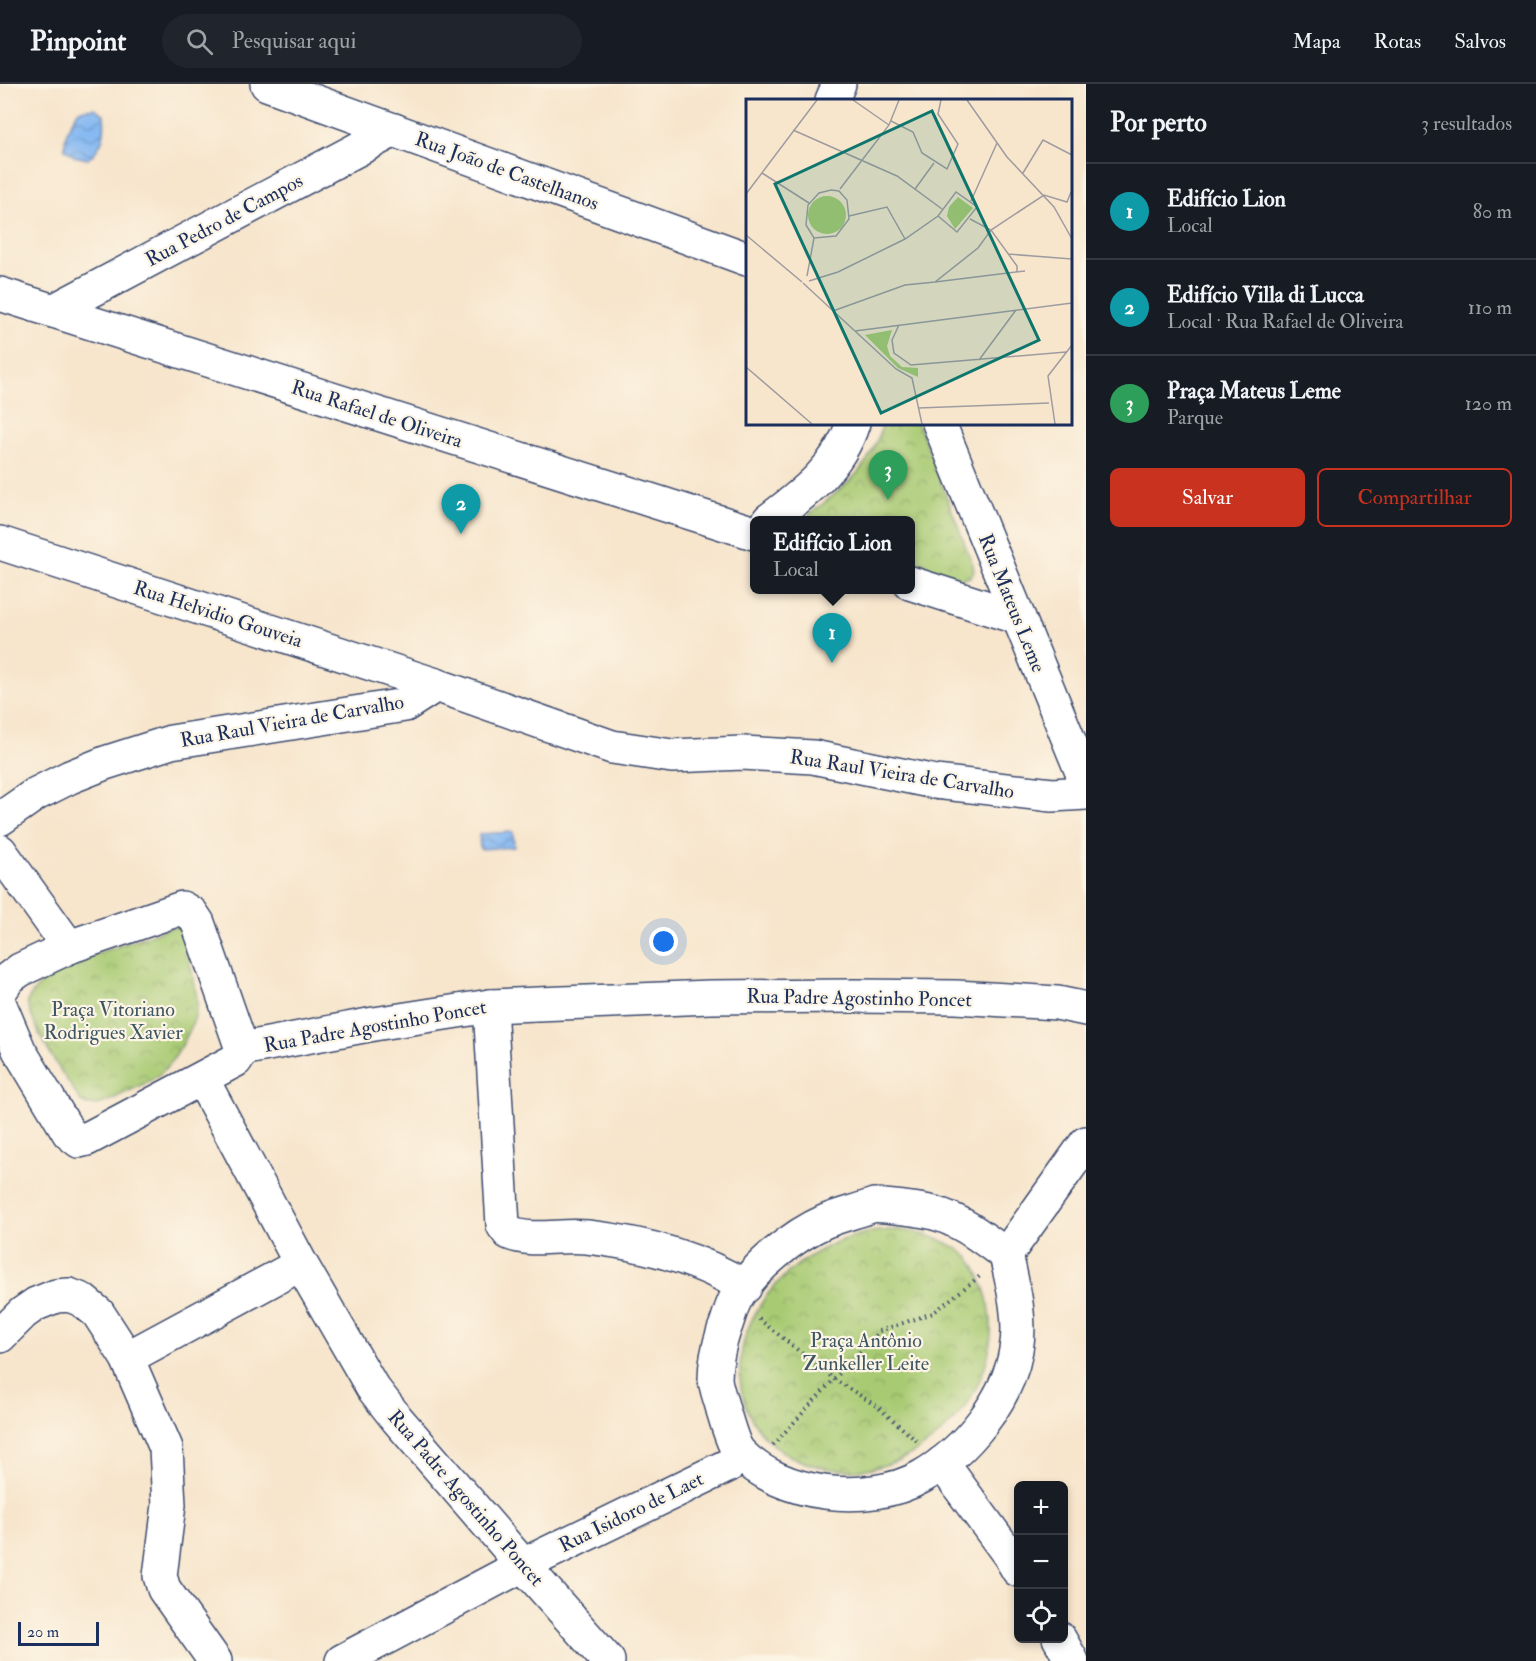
<!DOCTYPE html>
<html lang="pt">
<head>
<meta charset="utf-8">
<style>
	:root { --surface:#171b24; --page:#20242c; --text:#f1f3f6; --muted:#9ea1a6; --line:#363941; --accent:#c8321e }
	body { margin:0; font-family:"IM FELL Double Pica",serif; background:var(--page); color:var(--text) }
	.controls { position:absolute; right:18px; bottom:18px; display:grid; overflow:hidden; border-radius:9px; box-shadow:0 3px 9px #0003 }
	.controls button { width:54px; height:54px; display:grid; place-items:center; padding:0; border:0; border-bottom:2px solid var(--line); background:var(--surface); color:var(--text); font:30px sans-serif }
	.scale { position:absolute; left:18px; bottom:15px; width:81px; box-sizing:border-box; padding-left:6px; border:3px solid #1b2f5e; border-top:0; font-size:16px; line-height:21px; white-space:nowrap; color:#1b2f5e; -webkit-text-stroke:4px #fcf5e5; paint-order:stroke }
	.you { position:absolute; left:664px; top:858px; width:21px; height:21px; margin:-15px; border:4px solid #fff; border-radius:50%; background:#1a73e8; box-shadow:0 0 0 9px #1a73e833 }
	.badge { display:grid; place-items:center; width:39px; height:39px; border-radius:50%; background:var(--accent); color:#fff; font-size:20px; font-weight:700 }
	.pin { position:absolute; translate:-50% -50px; filter:drop-shadow(0 2px 3px #0008) }
	.pin::after { content:''; position:absolute; top:32px; width:21px; height:18px; background:inherit; clip-path:polygon(0 0,100% 0,50% 100%) }
	.popup { position:absolute; left:750px; top:432px; width:165px; height:78px; box-sizing:border-box; display:grid; place-content:center; border-radius:9px; background:var(--surface); filter:drop-shadow(0 2px 4px #0005); font-size:20px; white-space:nowrap; color:var(--muted) }
	.popup b { font-size:22px; color:var(--text) }
	.popup::after { content:''; position:absolute; left:50%; top:100%; margin-left:-12px; border:12px solid transparent; border-top-color:var(--surface) }
	.list { margin:0; padding:0; list-style:none }
	h2 { display:flex; justify-content:space-between; align-items:center; height:78px; margin:0; padding:0 24px; font-size:26px }
	h2 small { font-size:20px; font-weight:400; color:var(--muted) }
	.list li { display:grid; grid-template-columns:39px 1fr auto; gap:18px; align-items:center; box-sizing:border-box; height:96px; padding:0 24px; border-top:2px solid var(--line) }
	.list b { display:block; font-size:22px; white-space:nowrap }
	.list p { margin:0; font-size:20px; white-space:nowrap; color:var(--muted) }
	.list em { font-size:20px; font-style:normal; color:var(--muted) }
	.actions { display:flex; gap:12px; padding:18px 24px }
	.actions a { flex:1; padding:14px 0; border:2px solid var(--accent); border-radius:9px; text-align:center; font-size:21px; color:var(--accent) }
	.actions .main { background:var(--accent); color:#fff }
	.icon { flex:none; width:33px; height:33px; fill:none; stroke:currentColor; stroke-width:2; stroke-linecap:round; stroke-linejoin:round }
	.map { position:relative; flex:none; width:1086px; height:1577px; overflow:hidden }
	header { display:flex; align-items:center; gap:36px; box-sizing:border-box; height:84px; padding:0 30px; background:var(--surface); border-bottom:2px solid var(--line) }
	header strong { font-size:28px }
	nav { display:flex; gap:33px; margin-inline-start:auto; font-size:21px }
	.search { width:420px; height:54px; background:var(--page); display:flex; align-items:center; gap:15px; box-sizing:border-box; padding:0 21px; border-radius:33px; color:var(--muted); font-size:22px }
	main { display:flex }
	aside { flex:1; background:var(--surface) }
	.map>svg:first-child { display:block }
	.park { fill:url(#park-crowns); stroke:#627c68; stroke-width:1.5 }
	.water { fill:url(#water-waves); stroke:#5074a8; stroke-width:1.5 }
	.lines { fill:none; stroke-linecap:round; stroke-linejoin:round }
	.minor-casing { stroke:#3c4a6e; stroke-width:36 }
	.path { stroke:#3c4a6e; stroke-width:4; stroke-dasharray:1.5 4.5; stroke-linecap:butt }
	.minor { stroke:#fff; stroke-width:33 }
	.labels { text-anchor:middle; dominant-baseline:central; stroke-width:4.5; stroke-linejoin:round; paint-order:stroke }
	.street-label { font-size:20px; fill:#1b2f5e; stroke:#fcf5e5 }
	.park-label { font-size:20px; fill:#3e5663; stroke:#fcf5e5 }
	.inset-road { fill:none; stroke:#9f9ca0; stroke-width:1.5 }
	.view { fill:#0f766e; fill-opacity:0.15; stroke:#0f766e; stroke-width:3 }
	.inset-edge { fill:none; stroke:#1b2f5e; stroke-width:3 }
</style>
</head>
<body>
<header>
<strong>Pinpoint</strong>
<div class="search"><svg class="icon" aria-label="search" viewBox="0 0 24 24"><circle cx="10" cy="10" r="6"/><path d="M15 15l6 6"/></svg>Pesquisar aqui</div>
<nav><a>Mapa</a><a>Rotas</a><a>Salvos</a></nav>
</header>
<main>
<div class="map">
<svg width="1086" height="1577" viewBox="0 0 1086 1577">
	<defs>
		<pattern id="park-crowns" width="20" height="18" patternUnits="userSpaceOnUse" patternTransform="scale(1.5)"><rect width="20" height="18" fill="#a8ca72"/><path d="M2 6a3 3 0 1 1 6 0M12 15a3 3 0 1 1 6 0" fill="none" stroke="#88a461"/></pattern>
		<pattern id="water-waves" width="16" height="10" patternUnits="userSpaceOnUse" patternTransform="scale(1.5)"><rect width="16" height="10" fill="#84b8f2"/><path d="M0 5q4-4 8 0t8 0" fill="none" stroke="#6b96c7"/></pattern>
	</defs>
	<rect width="100%" height="100%" fill="#fcf5e5"/>
	<filter id="ink" filterUnits="userSpaceOnUse"><feTurbulence type="fractalNoise" baseFrequency=".0167" numOctaves="2"/><feDisplacementMap in="SourceGraphic" scale="12" xChannelSelector="R" yChannelSelector="G"/><feConvolveMatrix kernelMatrix="1 2 1 2 8 2 1 2 1" color-interpolation-filters="sRGB"/></filter>
	<filter id="wash" filterUnits="userSpaceOnUse"><feTurbulence type="fractalNoise" baseFrequency=".008" numOctaves="4" result="noise"/><feDisplacementMap in="SourceGraphic" scale="24" xChannelSelector="R" yChannelSelector="G"/><feGaussianBlur stdDeviation="1.35" result="paint"/><feColorMatrix in="noise" values="0 0 0 0 0 0 0 0 0 0 0 0 0 0 0 0 0 1.4 0 .05"/><feComposite in="paint" operator="in"/></filter>
	<g filter="url(#wash)">
		<rect width="100%" height="100%" fill="#f7e5cc"/>
		<g class="park">
			<path d="M883 339H918L973 481 974 487 970 493 964 495 910 478V436H808L810 430C846 401 870 387 883 339Z"/>
			<path d="M172 843 182 844C187 868 194 892 197 916 199 936 176 976 161 989 152 998 136 1003 125 1009 111 1015 97 1026 82 1019 61 987 38 956 27 918L29 914 49 889 59 883Z"/>
			<path d="M898 1146C922 1148 947 1156 966 1171 976 1179 982 1198 986 1211 1013 1297 928 1393 841 1386 769 1381 724 1325 745 1254 763 1191 835 1144 898 1146Z"/>
		</g>
		<g class="water">
			<path d="M95 24 104 31C106 50 103 62 88 75L74 72 65 65C64 49 70 40 79 26Z"/>
			<path d="M513 748 514 763 480 765 479 750Z"/>
		</g>
	</g>
	<g filter="url(#ink)">
		<g class="lines">
			<g class="minor-casing">
				<g id="minor">
					<path d="M267 0 747 175"/>
					<path d="M832 16 839 0"/>
					<path d="M0 210 754 449"/>
					<path d="M53 227 394 46"/>
					<path d="M939 339 1086 698"/>
					<path d="M769 436C804 410 839 383 853 339"/>
					<path d="M0 459 436 601"/>
					<path d="M910 499 1019 534"/>
					<path d="M0 735 36 710 70 693 105 679 171 658 405 621 436 601 612 663 672 672 743 669 813 673 935 698 1052 711 1086 709"/>
					<path d="M0 767 69 863"/>
					<path d="M0 907 9 894 20 886 69 863 182 824 192 830 198 839 242 965"/>
					<path d="M0 921 19 966 69 1049 79 1057 87 1055 236 976 242 965"/>
					<path d="M490 922 503 1141 509 1149C533 1159 561 1150 587 1153 642 1159 698 1174 745 1203"/>
					<path d="M242 965 374 940 490 922 710 913 855 912 956 913 1057 919 1086 925"/>
					<path d="M202 995 301 1180 372 1303 397 1335 523 1481 608 1577"/>
					<path d="M874 1121C894 1123 914 1124 934 1129 961 1136 984 1155 1006 1171 1013 1201 1022 1236 1016 1266 1008 1316 965 1368 921 1393 869 1422 780 1413 739 1368 733 1361 726 1336 723 1326 721 1317 716 1305 715 1295 715 1280 719 1261 724 1246 728 1237 730 1226 735 1216 751 1185 794 1151 826 1137 841 1131 858 1127 874 1121Z"/>
					<path d="M1006 1171 1086 1059"/>
					<path d="M0 1252 23 1229 36 1220 56 1212 69 1211 82 1216 98 1229 127 1274 166 1364 169 1421 160 1492 164 1505 215 1577"/>
					<path d="M127 1274 301 1180"/>
					<path d="M942 1379 1010 1472 1018 1486"/>
					<path d="M1059 1554 1072 1577"/>
					<path d="M342 1577 523 1481 729 1381"/>
				</g>
			</g>
			<g class="path">
				<path d="M759 1235 834 1295 878 1323 919 1359"/>
				<path d="M773 1361 879 1247 933 1229 980 1192"/>
			</g>
			<use href="#minor" class="minor"/>
		</g>
	</g>
	<g class="labels">
		<g class="street-label">
			<text transform="translate(507 87) rotate(20)">Rua João de Castelhanos</text>
			<text transform="translate(224 136) rotate(-28)">Rua Pedro de Campos</text>
			<text transform="translate(377 330) rotate(18)">Rua Rafael de Oliveira</text>
			<text transform="translate(1012 519) rotate(68)">Rua Mateus Leme</text>
			<text transform="translate(218 530) rotate(18)">Rua Helvidio Gouveia</text>
			<text transform="translate(292 637) rotate(-10)">Rua Raul Vieira de Carvalho</text>
			<text transform="translate(902 690) rotate(9)">Rua Raul Vieira de Carvalho</text>
			<text transform="translate(859 914) rotate(1)">Rua Padre Agostinho Poncet</text>
			<text transform="translate(375 942) rotate(-10)">Rua Padre Agostinho Poncet</text>
			<text transform="translate(466 1414) rotate(49)">Rua Padre Agostinho Poncet</text>
			<text transform="translate(631 1428) rotate(-26)">Rua Isidoro de Laet</text>
		</g>
		<g class="park-label">
			<text x="113" y="925">Praça Vitoriano<tspan x="113" dy="23">Rodrigues Xavier</tspan></text>
			<text x="866" y="1256">Praça Antônio<tspan x="866" dy="23">Zunkeller Leite</tspan></text>
		</g>
	</g>
	<g transform="translate(746 15)">
		<rect width="326" height="326" fill="#f7e5cc"/>
		<path d="M62 116a19 19 0 1 1 38 0a19 19 0 1 1-38 0ZM212 98 227 109 209 130 201 117 203 108ZM146 231 141 247 144 257 156 268 172 269V278L152 269 119 236Z" fill="#a8ca72"/>
		<path class="inset-road" d="M107 1 143 26M221 1 261 58 308 108 326 140M145 22 167 33 176 54 201 70 212 45 192 15 195 1M47 31 151 77 196 110M16 74 63 104M277 74 297 41 326 56M94 90 143 26 153 1M169 90 188 64M85 91 93 92 101 101 103 120 90 137 68 139 60 126 62 106 73 94ZM0 95 71 1M225 102 251 44M103 117 141 108 159 140M224 120 245 131 271 167V173M0 136 56 183M262 155 326 160M61 177 68 139M63 182 92 173 159 140 192 117 210 93 231 108 211 133 192 117M189 183 279 172M57 184 150 270 166 279 176 325M87 212 159 186 189 183 232 149 245 131 298 96 321 103 325 93M153 226 146 241 148 254 165 266 320 253M109 232 326 204M233 261 270 211M0 268 66 325M172 309 303 304M309 325 302 277 326 246"/>
		<path class="view" d="M186 12 293 241 135 314 29 85Z"/>
		<rect width="326" height="326" class="inset-edge"/>
	</g>
</svg>
<div class="controls">
<button>+</button>
<button>−</button>
<button><svg class="icon" aria-label="locate" viewBox="0 0 24 24"><circle cx="12" cy="12" r="6"/><path d="M12 2v4M12 18v4M2 12h4M18 12h4"/></svg></button>
</div>
<div class="scale">20 m</div>
<div class="you"></div>
<div class="pin badge" style="left:832px;top:579px;background:#0f9aa8">1</div>
<div class="popup"><b>Edifício Lion</b>Local</div>
<div class="pin badge" style="left:461px;top:450px;background:#0f9aa8">2</div>
<div class="pin badge" style="left:888px;top:416px;background:#2e9e5b">3</div>
</div>
<aside>
<h2>Por perto<small>3 resultados</small></h2>
<ul class="list">
<li><span class="badge" style="background:#0f9aa8">1</span><div><b>Edifício Lion</b><p>Local</p></div><em>80 m</em></li>
<li><span class="badge" style="background:#0f9aa8">2</span><div><b>Edifício Villa di Lucca</b><p>Local · Rua Rafael de Oliveira</p></div><em>110 m</em></li>
<li><span class="badge" style="background:#2e9e5b">3</span><div><b>Praça Mateus Leme</b><p>Parque</p></div><em>120 m</em></li>
</ul>
<div class="actions"><a class="main">Salvar</a><a>Compartilhar</a></div>
</aside>
</main>
</body>
</html>
